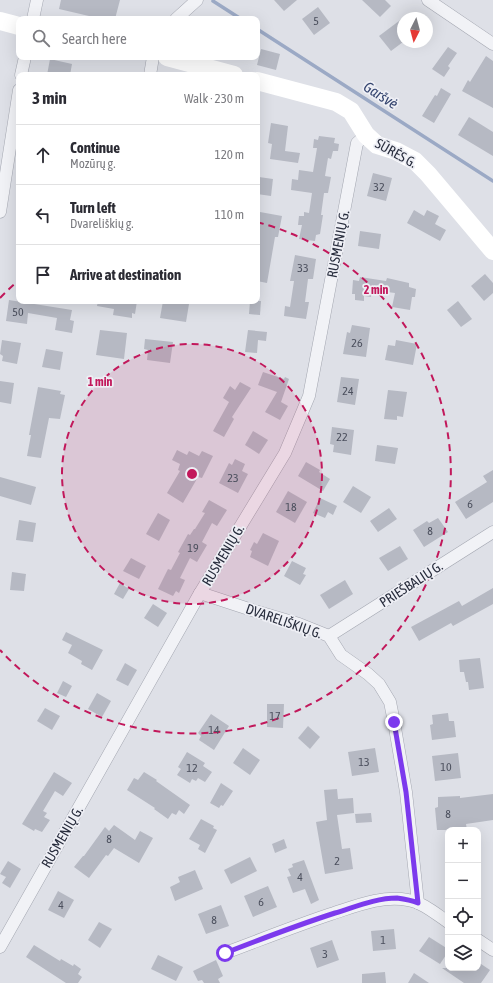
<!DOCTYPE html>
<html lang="en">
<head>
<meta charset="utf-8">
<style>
	:root { --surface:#fff; --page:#f2f2f3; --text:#2b2b33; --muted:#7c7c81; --line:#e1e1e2 }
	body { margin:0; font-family:"Asap Condensed",sans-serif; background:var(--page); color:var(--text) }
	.controls { position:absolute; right:12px; bottom:12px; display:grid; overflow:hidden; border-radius:8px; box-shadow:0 4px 16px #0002 }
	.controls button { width:36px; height:36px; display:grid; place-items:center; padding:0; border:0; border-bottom:1px solid var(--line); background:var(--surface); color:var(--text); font:20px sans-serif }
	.compass { position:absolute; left:397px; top:12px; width:36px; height:36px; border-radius:50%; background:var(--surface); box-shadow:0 4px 16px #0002; rotate:186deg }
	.stop { position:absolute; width:12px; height:12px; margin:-9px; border:3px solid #7c3aed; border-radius:50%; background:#fff }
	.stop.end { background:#7c3aed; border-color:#fff; box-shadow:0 1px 4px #0008 }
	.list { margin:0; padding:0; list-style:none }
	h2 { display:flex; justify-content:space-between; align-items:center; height:52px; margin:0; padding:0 16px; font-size:17px }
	h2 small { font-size:13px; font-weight:400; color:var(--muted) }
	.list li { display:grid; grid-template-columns:26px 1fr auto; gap:12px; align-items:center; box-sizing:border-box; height:60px; padding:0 16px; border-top:1px solid var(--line) }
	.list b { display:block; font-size:15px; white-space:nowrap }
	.list p { margin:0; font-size:13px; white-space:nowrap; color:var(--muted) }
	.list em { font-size:13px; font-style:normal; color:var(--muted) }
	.icon { flex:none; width:22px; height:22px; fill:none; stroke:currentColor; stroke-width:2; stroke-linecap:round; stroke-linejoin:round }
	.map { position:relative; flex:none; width:493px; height:983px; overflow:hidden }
	.search { position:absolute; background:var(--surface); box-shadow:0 4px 16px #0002; left:16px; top:16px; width:244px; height:44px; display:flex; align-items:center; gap:10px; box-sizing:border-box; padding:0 14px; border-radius:8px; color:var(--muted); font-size:15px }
	.panel { position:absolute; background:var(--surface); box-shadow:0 4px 16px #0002; left:16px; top:72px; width:244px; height:232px; border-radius:8px }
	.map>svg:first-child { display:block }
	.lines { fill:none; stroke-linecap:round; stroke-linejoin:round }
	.stream { stroke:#9ba9c5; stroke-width:3.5 }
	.building { fill:#b6b9c3 }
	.street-casing { stroke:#a4a7b1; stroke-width:13 }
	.street { stroke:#f1f2f6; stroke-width:12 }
	.secondary { stroke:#fff; stroke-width:18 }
	.route { stroke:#7c3aed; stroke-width:5 }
	.ring { fill:none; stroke:#c2185b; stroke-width:2; stroke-dasharray:7 5 }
	.labels { text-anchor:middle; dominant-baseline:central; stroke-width:3.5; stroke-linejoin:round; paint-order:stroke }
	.number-label { font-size:12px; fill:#4c505e }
	.street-label { font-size:14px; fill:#282d3d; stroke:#eeeff5 }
	.water-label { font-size:15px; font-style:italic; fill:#35456f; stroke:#eeeff5 }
	.centre { fill:#c2185b; stroke:#eeeff5; stroke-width:2 }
	.ring-label { font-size:12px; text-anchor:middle; font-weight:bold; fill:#c2185b; stroke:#eeeff5; stroke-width:3.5; stroke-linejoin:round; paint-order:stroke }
</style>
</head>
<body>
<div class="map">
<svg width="493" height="983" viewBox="0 0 493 983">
	<rect width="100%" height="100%" fill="#dee0e7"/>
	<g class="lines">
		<g class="stream">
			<path d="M213 1 241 19"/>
			<path d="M257 29 493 181"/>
		</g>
	</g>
	<g class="building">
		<path d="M61 0H120L115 19H88L89 16 59 9Z"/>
		<path d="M274 0H297L284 11Z"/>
		<path d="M362 0H385L391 6 380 17Z"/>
		<path d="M318 7 330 23 314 35 302 19Z"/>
		<path d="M403 18V42L391 51 379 36Z"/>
		<path d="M448 47 457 53 448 66 450 68 444 77 432 69Z"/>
		<path d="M261 49 280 54 276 70 257 65Z"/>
		<path d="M486 56 493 61V108L462 91 468 80 470 82Z"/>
		<path d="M50 59 72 64 70 75H47Z"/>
		<path d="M441 88 451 94 434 123 422 116 435 95 437 96Z"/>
		<path d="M469 117 493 132V156L458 135Z"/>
		<path d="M271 123 288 126 285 151 300 153 298 163 270 159 272 144 268 143Z"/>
		<path d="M319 136 335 138 334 143 339 144 338 151H333L331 159 328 158 325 176 331 177 328 193H324L321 215H323L320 234 316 235 315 241 299 239 302 225H298L299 216H304V212L309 213 312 193 291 190 292 179 298 180 299 170 313 172 317 148H313L314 139 318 140Z"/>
		<path d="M373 173 392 178 386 201 367 196Z"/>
		<path d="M259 177 273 179 271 196 257 194Z"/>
		<path d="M414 210 424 216 427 210 439 216 435 224 446 230 440 241 407 223Z"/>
		<path d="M260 212 282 216 278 237H275L267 283 257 281V256L260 239H257V230Z"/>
		<path d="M360 231 381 234 379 249 358 246Z"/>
		<path d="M295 255 316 259 313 279H308L305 302H309L306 319 284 316 285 306 290 307 294 281H290Z"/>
		<path d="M485 274 493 283V293L484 301 471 286Z"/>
		<path d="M360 277 386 281 387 278 409 283V287L416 289 415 297H412L410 310 392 307 395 293 372 290 371 297 364 296V301L355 300V294H352L353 280 359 281Z"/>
		<path d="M9 300 72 310 70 320 74 321 72 333 55 330 57 318 28 313 27 324 6 321Z"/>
		<path d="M98 301H137L135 314 132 313V318L113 315 114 309 97 306Z"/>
		<path d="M163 301 189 304 186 322 160 318Z"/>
		<path d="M250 301H261L260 315 249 314Z"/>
		<path d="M458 301 472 319 461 327 447 310Z"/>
		<path d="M352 325 370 328 366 357 343 354 347 332 350 333Z"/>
		<path d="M100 330 127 333 124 359 96 355Z"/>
		<path d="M248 330 267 332 266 341 258 340 257 353 245 352Z"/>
		<path d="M145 339 173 342 170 363 147 360 148 350 144 349Z"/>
		<path d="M2 340 21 343 17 364 2 361 3 356 0 354Z"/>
		<path d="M396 340 417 344 413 365 385 360 388 345 395 346Z"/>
		<path d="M46 349 63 352 60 370 42 367Z"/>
		<path d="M263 372 284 379 285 377 289 379 281 402 288 406 280 420 265 412 277 392 258 385Z"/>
		<path d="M341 377 359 379 355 405 337 402Z"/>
		<path d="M0 381 14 383 11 404 0 402Z"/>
		<path d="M240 382 251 388 232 417 234 419 224 437 213 431 229 402 223 398 230 386 235 390Z"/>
		<path d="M38 387 61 391 60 394 65 395 60 419 49 418 41 458 27 456 31 435H29Z"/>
		<path d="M388 390 407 392 403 417 397 416V420L384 419Z"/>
		<path d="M332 427 354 430 351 455 333 452 334 445 330 444Z"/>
		<path d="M253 431 268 440 259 454 245 445Z"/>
		<path d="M377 445 398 448 395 464 375 461Z"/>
		<path d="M177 450 187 455 189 451 199 456 202 451 213 456 202 478 198 477 183 503 167 493 180 471 178 470 180 464 172 460Z"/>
		<path d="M235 459 245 464 242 471 248 474 238 493 219 483 229 463 232 465Z"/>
		<path d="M306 462 320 470 319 472 330 479 323 491 298 476Z"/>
		<path d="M493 470V502L466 519 455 502 487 482 483 476Z"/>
		<path d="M0 477 36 487 31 505 0 496Z"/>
		<path d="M353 486 371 497 361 513 343 502Z"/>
		<path d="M288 491 307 502 295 523 276 512Z"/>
		<path d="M320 498 337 506 333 515 328 512 325 518 313 513Z"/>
		<path d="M209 500 227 510 217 526 212 523 202 542 207 545 197 562 190 558 180 578 185 580 179 593 176 591 173 596 158 589 168 569 171 570 180 553 178 552 188 534 190 535 194 529H195L205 513 202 512Z"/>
		<path d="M389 508 397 519 378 532 370 521Z"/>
		<path d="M158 513 170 520 159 541 146 534Z"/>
		<path d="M438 518 448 532 424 547 413 530 427 521 429 523Z"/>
		<path d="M19 520 36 523 33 542 16 540Z"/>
		<path d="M263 533 279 541 268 566 250 557 252 551 250 550 254 542 257 544Z"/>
		<path d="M400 546 408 559 388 571 379 558Z"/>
		<path d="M131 558 146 566 139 579 123 571Z"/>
		<path d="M292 561 306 568 303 574 306 575 300 585 284 576Z"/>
		<path d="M12 572 26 574 24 591 10 590Z"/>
		<path d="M345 580 353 594 329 609 320 595Z"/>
		<path d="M120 583 129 589 123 599 114 594Z"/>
		<path d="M493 588V604L453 626 451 623 419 641 411 627 459 601 462 606Z"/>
		<path d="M153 604 167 613 158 627 144 618Z"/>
		<path d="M66 632 103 650 92 670 81 664 82 661 68 653 72 645 62 640Z"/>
		<path d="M480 658 484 688 469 690 468 682H466L464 672H460L459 660Z"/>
		<path d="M125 663 137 670 128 686 116 680Z"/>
		<path d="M63 681 72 686 66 697 57 693Z"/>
		<path d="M97 693 111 701 102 717 88 709Z"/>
		<path d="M267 704H284L283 728 267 727Z"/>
		<path d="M45 708 60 716 52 730 37 721Z"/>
		<path d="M448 713 449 721H454L456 737 432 740 430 725 433 724 432 715Z"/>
		<path d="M211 714 229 726 214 750 199 740 201 736 198 733Z"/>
		<path d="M308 726 320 737 310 749 298 738Z"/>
		<path d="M243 748 260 760 250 775 233 763Z"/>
		<path d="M375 748 379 772 352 776 348 752Z"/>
		<path d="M187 752 205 763 203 766 212 772 205 782 198 778 196 781 192 779 190 783 177 775 181 769 178 767Z"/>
		<path d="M458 753 461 778 435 781 432 756Z"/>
		<path d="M54 772 72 783 63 796 55 791 43 811 47 813 44 817 50 820 42 832 35 829 34 831 22 824Z"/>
		<path d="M144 772 157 780 156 781 190 805 184 814 179 810 176 815 172 813 168 819 154 809 155 808 127 790 134 778 138 780Z"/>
		<path d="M221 783 233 791 223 806 221 805 219 808 210 803Z"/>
		<path d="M337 789 338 799 353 798 354 813 337 815 342 849 350 848 353 869 325 874 316 822 327 820 324 790Z"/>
		<path d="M493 794V820L466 824 467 830H437L435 808 438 807V797L460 796V798Z"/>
		<path d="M371 813 372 822 356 823 355 814Z"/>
		<path d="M201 819 214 826 213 828 217 830 205 853 198 849 200 845 189 839Z"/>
		<path d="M114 825 135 840 140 831 153 838 139 863 114 848 108 856 106 855 89 878 74 867 83 856H84L105 827 109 831Z"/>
		<path d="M284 839 287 848 275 853 272 844Z"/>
		<path d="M250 857 257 871 231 884 224 870Z"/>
		<path d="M304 860 319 900 311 904 305 889 293 893 287 877 291 876 288 869 293 867 292 864Z"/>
		<path d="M8 861 21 869 10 888 2 883 6 877 0 874Z"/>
		<path d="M195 870 203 889 175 901 170 887 180 882 178 877Z"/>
		<path d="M268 886 277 907 253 917 244 896Z"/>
		<path d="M58 891 74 900 64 918 48 910Z"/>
		<path d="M221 905 229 926 206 934 198 914Z"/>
		<path d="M99 922 112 929 100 948 88 940Z"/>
		<path d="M394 929 396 949 373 951 371 931Z"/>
		<path d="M429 937 448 949V952L440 964 419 951Z"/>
		<path d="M332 940 339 960 317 968 310 948Z"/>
		<path d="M34 945 60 961 61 959 73 966 74 964 81 969 78 974 82 977 78 983H66L26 957Z"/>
		<path d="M158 955 183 967 176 981 151 969Z"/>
		<path d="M216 960 223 976 218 979 220 983H204L202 980 198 981 193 971Z"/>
		<path d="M478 962 490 970 481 983H464L442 968H478Z"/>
		<path d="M385 972 386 983H362V974Z"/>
		<path d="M414 973 429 983H408Z"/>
	</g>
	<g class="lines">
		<g class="street-casing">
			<g id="street">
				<path d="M428 0 493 44"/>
				<path d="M33 19 37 0"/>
				<path d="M176 19 197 0"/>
				<path d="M21 75 25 57"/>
				<path d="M150 75 153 57"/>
				<path d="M0 212 19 90"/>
				<path d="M200 593 255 611 299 624 329 636 341 655 368 674 379 684 390 702 394 722 406 792 418 903"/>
				<path d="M329 636 493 532"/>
				<path d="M478 940 493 950"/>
				<path d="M0 947 200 593 285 453 309 396 357 143 366 135"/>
				<path d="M225 953C260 940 295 926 331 914 356 906 382 895 408 900 422 902 436 914 448 922"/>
			</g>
		</g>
		<use href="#street" class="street"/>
		<g class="secondary">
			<path d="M0 21 19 26"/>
			<path d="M167 57 234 75"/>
			<path d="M257 81 336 102 351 111 366 135 377 145 396 151 415 161 428 174 493 251"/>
		</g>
	</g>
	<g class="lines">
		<path class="route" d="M225 953C261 939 298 925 335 913 355 907 376 898 397 898 405 899 411 900 418 903L406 792 394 722"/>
	</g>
	<circle cx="192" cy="474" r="130" fill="#c2185b" fill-opacity=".12"/>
	<g class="ring">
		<circle cx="192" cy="474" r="130"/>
		<path d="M0 298A260 260 0 0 1 18 281M257 222A260 260 0 1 1 0 650"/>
	</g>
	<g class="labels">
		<g class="number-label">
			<text x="316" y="21">5</text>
			<text x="379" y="187">32</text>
			<text x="303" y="268">33</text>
			<text x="18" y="312">50</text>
			<text x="357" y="343">26</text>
			<text x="348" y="391">24</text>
			<text x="342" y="437">22</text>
			<text x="233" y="478">23</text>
			<text x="470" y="504">6</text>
			<text x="291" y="507">18</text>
			<text x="430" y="531">8</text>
			<text x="193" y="548">19</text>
			<text x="275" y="716">17</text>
			<text x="214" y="730">14</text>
			<text x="364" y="762">13</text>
			<text x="446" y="767">10</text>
			<text x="192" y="768">12</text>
			<text x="448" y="814">8</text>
			<text x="109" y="839">8</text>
			<text x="337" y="861">2</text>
			<text x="300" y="877">4</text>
			<text x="261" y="902">6</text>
			<text x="61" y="905">4</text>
			<text x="214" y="920">8</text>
			<text x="383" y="940">1</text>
			<text x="325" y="954">3</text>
		</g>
		<g class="street-label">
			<text transform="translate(396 153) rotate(29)">SŪRĖS G.</text>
			<text transform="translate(338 244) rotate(-79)">RUSMENIŲ G.</text>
			<text transform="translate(223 555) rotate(-59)">RUSMENIŲ G.</text>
			<text transform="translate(411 584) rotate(-33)">PRIEŠBALIŲ G.</text>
			<text transform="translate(284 621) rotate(19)">DVARELIŠKIŲ G.</text>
			<text transform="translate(62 837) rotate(-60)">RUSMENIŲ G.</text>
		</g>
		<g class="water-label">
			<text transform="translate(381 95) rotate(33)">Garšvė</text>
		</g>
	</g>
	<circle cx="192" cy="474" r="6" class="centre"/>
	<g class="ring-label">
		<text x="376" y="294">2 min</text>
		<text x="100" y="386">1 min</text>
	</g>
</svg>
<div class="controls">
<button>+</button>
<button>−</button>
<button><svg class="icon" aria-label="locate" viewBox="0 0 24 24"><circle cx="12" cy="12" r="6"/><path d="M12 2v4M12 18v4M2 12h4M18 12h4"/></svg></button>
<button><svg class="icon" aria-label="layers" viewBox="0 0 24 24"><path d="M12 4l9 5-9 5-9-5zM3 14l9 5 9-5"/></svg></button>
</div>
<svg class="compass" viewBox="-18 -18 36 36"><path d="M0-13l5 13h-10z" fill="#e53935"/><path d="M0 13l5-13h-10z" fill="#7c7c81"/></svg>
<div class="stop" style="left:225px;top:953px"></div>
<div class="stop end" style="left:394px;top:722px"></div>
<div class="search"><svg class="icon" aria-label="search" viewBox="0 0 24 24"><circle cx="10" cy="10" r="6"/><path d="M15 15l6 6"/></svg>Search here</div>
<section class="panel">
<h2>3 min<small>Walk · 230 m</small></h2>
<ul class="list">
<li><svg class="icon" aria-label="ahead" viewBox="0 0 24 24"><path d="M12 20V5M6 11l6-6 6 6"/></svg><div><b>Continue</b><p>Mozūrų g.</p></div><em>120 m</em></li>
<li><svg class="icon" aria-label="left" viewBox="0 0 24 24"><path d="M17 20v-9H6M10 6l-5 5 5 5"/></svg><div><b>Turn left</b><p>Dvareliškių g.</p></div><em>110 m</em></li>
<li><svg class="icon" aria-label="arrive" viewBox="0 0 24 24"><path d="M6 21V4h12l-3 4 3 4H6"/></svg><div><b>Arrive at destination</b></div></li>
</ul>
</section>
</div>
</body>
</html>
